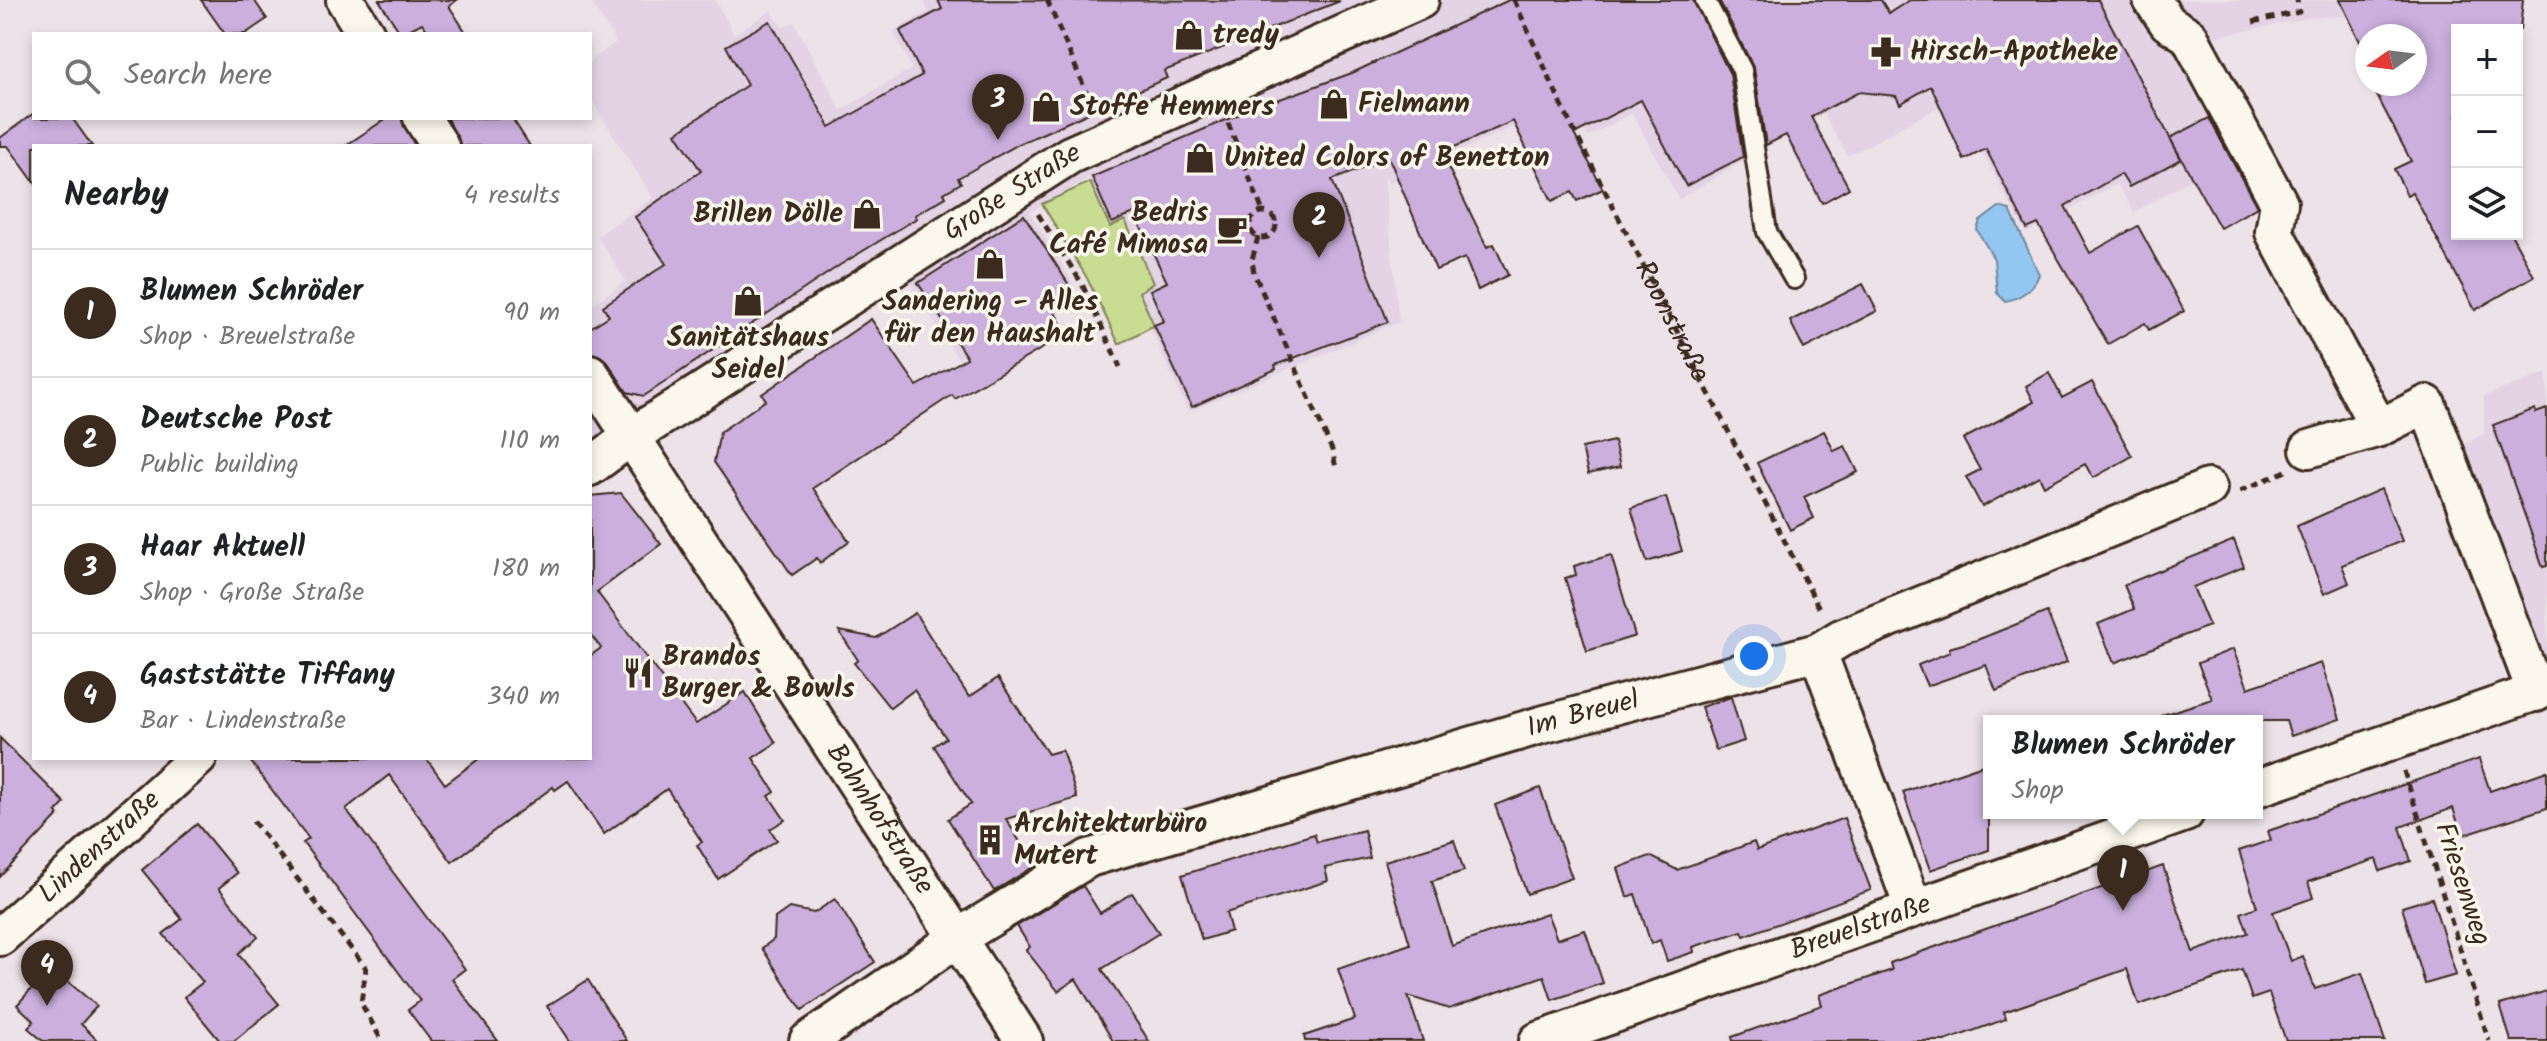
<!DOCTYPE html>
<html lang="en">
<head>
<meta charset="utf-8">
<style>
	:root { --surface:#fff; --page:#f6f6f6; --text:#202124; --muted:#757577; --line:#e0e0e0; --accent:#3b2a1e }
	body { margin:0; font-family:Kalam,sans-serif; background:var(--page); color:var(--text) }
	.controls { position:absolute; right:24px; top:24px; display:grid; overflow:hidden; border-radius:0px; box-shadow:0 4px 12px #0003 }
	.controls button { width:72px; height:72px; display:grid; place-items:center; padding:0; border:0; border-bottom:2px solid var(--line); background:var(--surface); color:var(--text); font:40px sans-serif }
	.compass { position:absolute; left:2355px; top:24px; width:72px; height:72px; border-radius:50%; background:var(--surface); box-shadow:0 4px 12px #0003; rotate:256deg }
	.you { position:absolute; left:1754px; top:656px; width:28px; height:28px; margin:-20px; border:6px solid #fff; border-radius:50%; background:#1a73e8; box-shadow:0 0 0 12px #1a73e833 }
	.badge { display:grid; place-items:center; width:52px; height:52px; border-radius:50%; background:var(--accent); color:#fff; font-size:26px; font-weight:700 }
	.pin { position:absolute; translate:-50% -66px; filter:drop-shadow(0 2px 4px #0008) }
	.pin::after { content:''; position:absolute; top:42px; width:28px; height:24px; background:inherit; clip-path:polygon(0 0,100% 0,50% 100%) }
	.popup { position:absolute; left:1983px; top:715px; width:280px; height:104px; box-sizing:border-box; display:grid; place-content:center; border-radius:0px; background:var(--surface); filter:drop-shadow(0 2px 6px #0005); font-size:26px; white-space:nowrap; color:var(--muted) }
	.popup b { font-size:30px; color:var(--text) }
	.popup::after { content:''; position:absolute; left:50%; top:100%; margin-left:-16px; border:16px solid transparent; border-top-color:var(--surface) }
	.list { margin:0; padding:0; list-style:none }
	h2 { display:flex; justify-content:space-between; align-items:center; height:104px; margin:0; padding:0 32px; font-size:34px }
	h2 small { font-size:26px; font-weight:400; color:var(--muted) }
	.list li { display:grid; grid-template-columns:52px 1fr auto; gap:24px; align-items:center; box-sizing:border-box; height:128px; padding:0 32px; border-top:2px solid var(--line) }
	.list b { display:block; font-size:30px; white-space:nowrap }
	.list p { margin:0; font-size:26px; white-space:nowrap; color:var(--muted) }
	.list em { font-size:26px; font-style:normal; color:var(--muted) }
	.icon { flex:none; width:44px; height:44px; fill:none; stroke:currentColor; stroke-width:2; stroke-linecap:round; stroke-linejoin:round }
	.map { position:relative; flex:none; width:2547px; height:1041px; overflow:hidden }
	.search { position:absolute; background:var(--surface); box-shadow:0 4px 12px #0003; left:32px; top:32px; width:560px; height:88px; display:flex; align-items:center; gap:20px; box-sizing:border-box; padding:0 28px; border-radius:0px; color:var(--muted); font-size:30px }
	.panel { position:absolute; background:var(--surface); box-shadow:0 4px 12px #0003; left:32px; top:144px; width:560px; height:616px; border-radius:0px }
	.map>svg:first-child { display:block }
	.built { fill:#e3d3e5 }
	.green { fill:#c9dd92; stroke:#828458; stroke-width:2 }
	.water { fill:#93c6f0; stroke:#70889c; stroke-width:2 }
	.building { fill:#cbb0de; stroke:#3b2a1e; stroke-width:2 }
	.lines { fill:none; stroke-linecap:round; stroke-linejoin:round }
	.lane-casing { stroke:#3b2a1e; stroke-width:24 }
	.street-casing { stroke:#3b2a1e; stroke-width:42 }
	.path { stroke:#3b2a1e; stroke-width:5; stroke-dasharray:8 6; stroke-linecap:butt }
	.lane { stroke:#fbf7ec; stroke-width:18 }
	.street { stroke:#fbf7ec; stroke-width:36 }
	.labels { text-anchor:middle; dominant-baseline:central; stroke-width:7; stroke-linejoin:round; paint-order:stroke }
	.poi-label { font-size:28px; font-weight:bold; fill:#3b2a1e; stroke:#fbf7ec; text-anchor:start }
	.street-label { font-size:28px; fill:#3b2a1e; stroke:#fbf7ec }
</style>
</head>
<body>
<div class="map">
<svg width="2547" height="1041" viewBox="0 0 2547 1041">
	<rect width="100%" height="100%" fill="#ede2e8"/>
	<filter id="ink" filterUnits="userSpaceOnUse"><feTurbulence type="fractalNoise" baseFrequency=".0125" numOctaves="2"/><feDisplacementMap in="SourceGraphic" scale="16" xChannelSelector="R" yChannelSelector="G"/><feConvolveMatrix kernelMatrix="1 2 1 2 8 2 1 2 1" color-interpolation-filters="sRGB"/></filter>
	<g filter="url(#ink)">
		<g class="built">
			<path d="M590 0H715L734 34 771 11 782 28 794 22 841 110 912 69 893 31 928 11 924 0H2420L2419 12 2309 18 2186 43 2244 149 2134 212 2117 184 2026 233 1953 99 1848 156 1823 114 1679 199 1632 113 1588 137 1569 102 1388 183 1384 174 1399 322 1188 412 1133 290 1089 178 1030 212 1077 289 958 359 889 251 590 448V306L626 281 597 236 653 198 590 98V61L616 42Z"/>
			<path d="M2547 373V655L2536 652 2459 447 2484 434V396Z"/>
		</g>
		<path class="green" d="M1090 182 1110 227 1125 220 1153 283 1139 292 1154 325 1119 344 1087 278 1042 204Z"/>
		<path class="water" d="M1999 207 2010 210 2039 274C2035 288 2019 299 2005 301L1997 293 1994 259 1977 230 1980 221Z"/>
		<g class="building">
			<path d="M201 0H254L267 19 245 34H225Z"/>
			<path d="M379 0H457L449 6 467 34H430L422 23 401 34Z"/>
			<path d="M938 0 1340 1 1164 71 1167 78 1019 144 958 178 961 183 944 193 946 197 915 215 917 218 840 265 644 396 627 392 607 361 590 352V328L609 316 603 306 666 264 635 217 701 171 676 133 747 85 726 46 770 21 830 127 922 75 900 31 942 9Z"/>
			<path d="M1509 0H1693L1730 74 1743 157 1686 186 1641 100 1574 134 1603 189 1577 201 1572 192 1552 201 1513 121 1441 153 1487 247 1494 244 1508 275 1478 290 1465 258 1436 270 1389 158 1332 180 1388 322 1275 365 1276 369 1192 407 1154 325 1164 321 1150 290 1167 282 1134 213 1112 223 1092 177 1247 111 1352 73Z"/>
			<path d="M1719 0H1881L1889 13 1910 0H2098L2181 159 2129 187 2121 174 2065 206 2090 253 2138 226 2184 311 2149 330 2145 323 2108 344 2038 224 2027 229 1986 149 1964 160 1931 86 1900 104 1896 96 1859 92 1811 117 1849 188 1822 203 1786 135 1766 145 1754 68Z"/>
			<path d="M2340 0H2523L2520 30H2457V234H2511L2534 276 2475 310 2412 192 2407 195 2394 169 2411 161 2371 84H2415V36H2367V77L2357 57 2365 52Z"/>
			<path d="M34 113V118H72L92 146H34V182L8 146H0V138Z"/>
			<path d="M387 118H401L415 146H345Z"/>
			<path d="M447 118H512L530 146H461Z"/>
			<path d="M2209 118 2257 207 2220 228 2170 138Z"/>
			<path d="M1024 215 1071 288 1049 302 1067 334 955 399 952 395 813 488 849 541 820 563 817 558 792 575 714 462 720 432 766 400 762 394 871 319 917 386 967 358 918 283Z"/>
			<path d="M1863 284 1877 311 1804 349 1790 321Z"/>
			<path d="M2049 373 2062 398 2092 382 2132 456 2093 478 2085 464 2044 486 2039 476 1982 507 1966 477 1980 470 1963 439 2034 402 2026 386Z"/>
			<path d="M2535 409 2536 413 2547 409V566L2543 567 2493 425Z"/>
			<path d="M1824 431 1834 451 1845 446 1858 472 1804 497 1814 518 1790 530 1757 463Z"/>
			<path d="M1614 441 1620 467 1588 474 1582 448Z"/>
			<path d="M2381 489 2402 541 2342 565 2349 583 2324 594 2297 526Z"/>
			<path d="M621 493 661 544 597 592 696 724 745 692 776 743 753 758 775 792 769 796 785 820 770 829 777 840 718 879 697 845 702 842 667 789 604 834 568 781 555 790 553 787 452 862 389 775 346 809 465 969 452 979 498 1041H431L408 1010 420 1001 303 843 309 839 248 758H426L445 784 480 758H590V656L601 648 590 634V496Z"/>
			<path d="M1666 497 1682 551 1647 562 1631 508Z"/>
			<path d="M2234 540 2244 567 2193 587 2209 626 2114 663 2098 624 2134 609 2124 585Z"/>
			<path d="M1611 555 1635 636 1587 651 1565 578 1576 575 1574 566Z"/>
			<path d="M2047 612 2067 662 1996 691 1986 665 1927 686 1918 665 1950 652 1949 648 1977 640Z"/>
			<path d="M915 613 969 697 998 678 1048 754 1062 750 1077 798 1006 819 1035 866 994 891 948 819 971 804 934 746 946 738 914 690 890 708 854 663 858 660 839 631 876 638Z"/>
			<path d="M2233 649 2248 688 2321 663 2340 719 2291 736 2286 721H2163L2162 715 2212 699 2198 663Z"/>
			<path d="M1731 697 1744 741 1716 750 1701 707Z"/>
			<path d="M0 738 65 803 56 812 59 815 0 877Z"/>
			<path d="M2479 759 2490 791 2547 771V808L2462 835 2453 808 2400 827 2411 861 2380 871 2376 859 2308 882 2313 898 2273 912 2291 961 2303 956 2315 989 2362 973 2385 1041H2286L2269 993 2252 999 2242 970 2139 1005 2127 969 2004 1012 2006 1019 1945 1041H1733L1732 1037 1822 1005 1819 995 1892 970 1890 963 2163 866 2193 952 2248 933 2241 913 2257 907 2239 851 2271 840 2268 831Z"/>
			<path d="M1989 763V850L1930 870 1903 792Z"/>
			<path d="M1540 788 1572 878 1527 894 1495 805Z"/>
			<path d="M1844 818 1871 890 1744 936 1742 931 1693 947 1694 952 1667 961 1660 940 1651 944 1635 894 1627 897 1618 868 1650 856 1677 870 1754 842 1757 850Z"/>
			<path d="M197 824 237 873 219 888 258 937 238 954 279 1004 234 1041H220L184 997 203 982 163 934 182 919 142 870Z"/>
			<path d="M1364 830 1370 858 1325 868 1328 881 1226 913 1231 931 1202 940 1182 875 1314 834 1317 842Z"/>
			<path d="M1454 840 1464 871 1432 881 1452 946 1547 913 1557 939 1585 930 1603 983 1552 1000 1544 976 1449 1009 1408 996 1423 1041H1305L1304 1036 1355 1019 1338 969 1410 944 1385 861Z"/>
			<path d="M1083 886 1100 913 1132 893 1159 933 1102 969 1149 1041H1113L1076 979 1058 991 1026 950 1030 947 1017 926Z"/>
			<path d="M2432 898 2456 975 2425 984 2402 907Z"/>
			<path d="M835 899 875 962 802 1010 762 948 774 939 775 918 789 908 814 913Z"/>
			<path d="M59 968 66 980 97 1006 81 1024 98 1041H43L28 1028 34 1021 17 1005 42 977Z"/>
			<path d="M588 980 627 1041H570L547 1006Z"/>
			<path d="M2547 991V1041H2511L2500 1005Z"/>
		</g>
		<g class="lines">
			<g class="lane-casing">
				<path id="lane" d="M1705 0 1742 70 1767 232 1794 279"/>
			</g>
			<g class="street-casing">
				<g id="street">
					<path d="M345 0 366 34"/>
					<path d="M2152 0 2168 23 2189 36 2279 203 2274 232 2379 428"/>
					<path d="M422 118 440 146"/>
					<path id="s2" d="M590 373 1024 1041"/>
					<path d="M2309 449 2379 428 2427 404 2536 693"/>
					<path id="s3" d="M590 467 632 436 1070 155 1420 0"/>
					<path d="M1818 652 1913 907"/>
					<path d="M2257 788 2547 688"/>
					<path id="s4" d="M0 937 198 758"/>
					<path id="s5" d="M808 1041 959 937 1089 858 1541 725 1818 652 1841 638 2208 488"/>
					<path id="s6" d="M1538 1041 2185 813"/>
				</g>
			</g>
			<g class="path">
				<path d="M1047 0 1093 108"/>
				<path id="s1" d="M1514 0 1568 119 1821 612"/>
				<path d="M2253 22 2299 12 2297 0"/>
				<path d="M1228 123 1263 212"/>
				<circle cx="1263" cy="225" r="13"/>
				<path d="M1038 214 1082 284 1120 367"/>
				<path d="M1258 237 1252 260 1254 273 1332 450 1336 468"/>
				<path d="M2240 491 2286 471"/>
				<path d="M2404 771 2489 1041"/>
				<path d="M253 821 366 968 361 1003 382 1041"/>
			</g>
			<use href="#lane" class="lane"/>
			<use href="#street" class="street"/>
		</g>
	</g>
	<defs>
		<g id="shop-bare" transform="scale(2.4)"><path d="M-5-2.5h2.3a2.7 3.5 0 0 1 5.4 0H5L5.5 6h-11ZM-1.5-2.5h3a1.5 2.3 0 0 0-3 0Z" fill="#3b2a1e" stroke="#fbf7ec" stroke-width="2.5" paint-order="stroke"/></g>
		<g id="pharmacy-bare" transform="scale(2.4)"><path d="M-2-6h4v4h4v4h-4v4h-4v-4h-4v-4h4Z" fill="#3b2a1e" stroke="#fbf7ec" stroke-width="2.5" paint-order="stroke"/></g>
		<g id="cafe-bare" transform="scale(2.4)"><path d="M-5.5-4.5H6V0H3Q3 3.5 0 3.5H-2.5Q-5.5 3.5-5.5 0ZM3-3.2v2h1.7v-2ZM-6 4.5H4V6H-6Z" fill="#3b2a1e" stroke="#fbf7ec" stroke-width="2.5" paint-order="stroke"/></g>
		<g id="restaurant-bare" transform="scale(2.4)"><path d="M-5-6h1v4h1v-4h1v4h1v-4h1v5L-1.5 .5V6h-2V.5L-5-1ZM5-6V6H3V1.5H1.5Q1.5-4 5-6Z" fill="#3b2a1e" stroke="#fbf7ec" stroke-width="2.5" paint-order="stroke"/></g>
		<g id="building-bare" transform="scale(2.4)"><path d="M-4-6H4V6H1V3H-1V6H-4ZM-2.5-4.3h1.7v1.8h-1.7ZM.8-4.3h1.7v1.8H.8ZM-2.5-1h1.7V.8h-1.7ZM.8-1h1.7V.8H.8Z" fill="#3b2a1e" stroke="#fbf7ec" stroke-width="2.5" paint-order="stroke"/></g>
	</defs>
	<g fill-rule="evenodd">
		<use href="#shop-bare" x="1189" y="35"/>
		<use href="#pharmacy-bare" x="1886" y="52"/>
		<use href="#shop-bare" x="1334" y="104"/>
		<use href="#shop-bare" x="1046" y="107"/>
		<use href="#shop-bare" x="1200" y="158"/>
		<use href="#shop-bare" x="867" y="214"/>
		<use href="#cafe-bare" x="1232" y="229"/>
		<use href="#shop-bare" x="990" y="264"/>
		<use href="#shop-bare" x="748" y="301"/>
		<use href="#restaurant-bare" x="638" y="673"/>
		<use href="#building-bare" x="990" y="840"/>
	</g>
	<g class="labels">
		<g class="poi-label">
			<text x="1213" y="35">tredy</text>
			<text x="1910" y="52">Hirsch-Apotheke</text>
			<text x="1358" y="104">Fielmann</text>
			<text x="1070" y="107">Stoffe Hemmers</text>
			<text x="1224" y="158">United Colors of Benetton</text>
			<text x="1208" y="213" text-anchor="end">Bedris<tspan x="1208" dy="32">Café Mimosa</tspan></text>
			<text x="843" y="214" text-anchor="end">Brillen Dölle</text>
			<text x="990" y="302" text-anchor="middle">Sandering - Alles<tspan x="990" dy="32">für den Haushalt</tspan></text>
			<text x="748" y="338" text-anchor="middle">Sanitätshaus<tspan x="748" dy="32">Seidel</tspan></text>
			<text x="662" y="657">Brandos<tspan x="662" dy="32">Burger &amp; Bowls</tspan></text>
			<text x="1014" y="824">Architekturbüro<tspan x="1014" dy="32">Mutert</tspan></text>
		</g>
		<g class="street-label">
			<text stroke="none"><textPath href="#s3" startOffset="504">Große Straße</textPath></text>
			<text stroke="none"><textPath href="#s1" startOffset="358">Roonstraße</textPath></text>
			<text stroke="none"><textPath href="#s5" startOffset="850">Im Breuel</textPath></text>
			<text stroke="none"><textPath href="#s2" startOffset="532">Bahnhofstraße</textPath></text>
			<text stroke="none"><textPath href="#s4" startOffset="134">Lindenstraße</textPath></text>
			<text transform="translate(2462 884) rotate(72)">Friesenweg</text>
			<text stroke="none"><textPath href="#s6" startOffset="342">Breuelstraße</textPath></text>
		</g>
	</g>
</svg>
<div class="controls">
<button>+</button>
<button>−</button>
<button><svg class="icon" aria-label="layers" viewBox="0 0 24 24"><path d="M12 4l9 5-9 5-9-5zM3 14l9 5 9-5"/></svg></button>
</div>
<svg class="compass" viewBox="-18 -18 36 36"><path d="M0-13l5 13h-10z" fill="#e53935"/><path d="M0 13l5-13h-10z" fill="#757577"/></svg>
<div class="you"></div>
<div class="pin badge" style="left:2123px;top:911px">1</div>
<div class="popup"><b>Blumen Schröder</b>Shop</div>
<div class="pin badge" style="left:1319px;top:258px">2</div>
<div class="pin badge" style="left:998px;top:140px">3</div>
<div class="pin badge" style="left:47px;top:1006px">4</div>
<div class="search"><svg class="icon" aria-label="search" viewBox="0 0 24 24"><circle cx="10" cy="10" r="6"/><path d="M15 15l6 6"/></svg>Search here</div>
<section class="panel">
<h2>Nearby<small>4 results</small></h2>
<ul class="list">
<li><span class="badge">1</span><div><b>Blumen Schröder</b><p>Shop · Breuelstraße</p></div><em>90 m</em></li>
<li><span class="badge">2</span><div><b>Deutsche Post</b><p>Public building</p></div><em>110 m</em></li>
<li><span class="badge">3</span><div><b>Haar Aktuell</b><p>Shop · Große Straße</p></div><em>180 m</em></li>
<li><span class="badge">4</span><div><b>Gaststätte Tiffany</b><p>Bar · Lindenstraße</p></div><em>340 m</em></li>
</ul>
</section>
</div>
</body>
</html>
